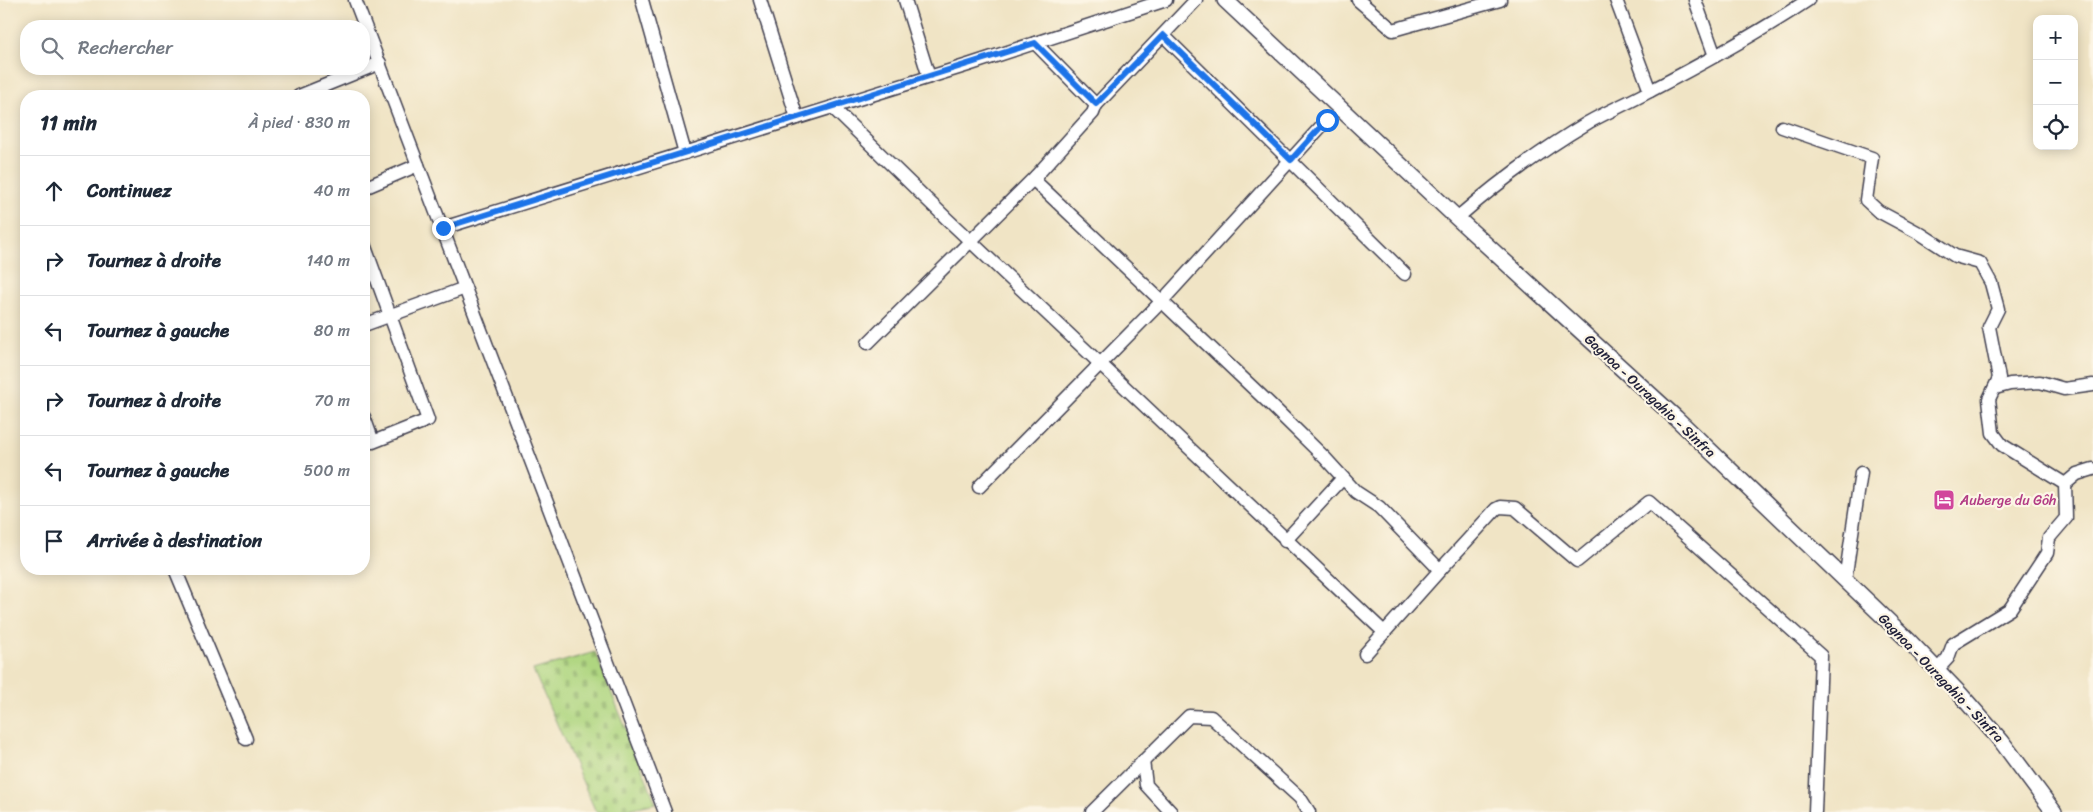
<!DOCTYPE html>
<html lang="fr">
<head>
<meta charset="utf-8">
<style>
	:root { --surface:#fff; --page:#f6f6f7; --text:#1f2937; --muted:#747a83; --line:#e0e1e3 }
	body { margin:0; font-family:Sriracha,sans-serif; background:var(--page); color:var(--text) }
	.controls { position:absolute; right:15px; top:15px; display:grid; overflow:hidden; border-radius:10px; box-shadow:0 2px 12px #0003 }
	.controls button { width:45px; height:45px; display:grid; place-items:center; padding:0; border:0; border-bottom:1px solid var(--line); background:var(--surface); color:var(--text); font:25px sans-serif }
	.stop { position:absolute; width:15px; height:15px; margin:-11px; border:4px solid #1a73e8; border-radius:50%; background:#fff }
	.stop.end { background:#1a73e8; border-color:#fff; box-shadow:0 1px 5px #0008 }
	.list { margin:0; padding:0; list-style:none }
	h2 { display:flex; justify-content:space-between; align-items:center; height:65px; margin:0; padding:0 20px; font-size:21px }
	h2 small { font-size:16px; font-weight:400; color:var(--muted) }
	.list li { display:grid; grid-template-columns:32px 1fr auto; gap:15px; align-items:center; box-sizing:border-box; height:70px; padding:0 20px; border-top:1px solid var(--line) }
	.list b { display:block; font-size:19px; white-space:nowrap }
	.list em { font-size:16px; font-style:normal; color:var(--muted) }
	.icon { flex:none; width:28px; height:28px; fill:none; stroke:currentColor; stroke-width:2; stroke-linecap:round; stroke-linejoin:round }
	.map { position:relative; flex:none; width:2093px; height:812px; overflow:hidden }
	.search { position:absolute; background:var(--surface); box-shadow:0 2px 12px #0003; left:20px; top:20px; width:350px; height:55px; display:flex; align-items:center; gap:12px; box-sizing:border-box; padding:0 18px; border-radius:20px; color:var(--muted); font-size:19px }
	.panel { position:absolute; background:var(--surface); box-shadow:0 2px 12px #0003; left:20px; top:90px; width:350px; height:485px; border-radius:20px }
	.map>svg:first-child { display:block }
	.cemetery { fill:url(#cemetery-stones); stroke:#687c5e }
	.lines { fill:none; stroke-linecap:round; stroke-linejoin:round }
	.minor-casing { stroke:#413f50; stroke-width:15 }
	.major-casing { stroke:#413f50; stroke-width:18 }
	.minor { stroke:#fff; stroke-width:12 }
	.major { stroke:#fff; stroke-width:15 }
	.route { stroke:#1a73e8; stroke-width:6 }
	.labels { text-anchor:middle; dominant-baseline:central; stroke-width:4.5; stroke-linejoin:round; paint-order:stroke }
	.street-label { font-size:14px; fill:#22223b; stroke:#fcf5e5 }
	.hotel-label { font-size:14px; fill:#b23c85; stroke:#fcf5e5; text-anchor:start }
</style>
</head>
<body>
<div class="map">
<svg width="2093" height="812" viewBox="0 0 2093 812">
	<defs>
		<pattern id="cemetery-stones" width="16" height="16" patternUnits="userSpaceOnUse" patternTransform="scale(1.25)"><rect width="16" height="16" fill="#afd680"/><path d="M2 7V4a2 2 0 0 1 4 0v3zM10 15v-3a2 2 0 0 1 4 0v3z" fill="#96b770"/></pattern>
	</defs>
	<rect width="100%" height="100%" fill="#fcf5e5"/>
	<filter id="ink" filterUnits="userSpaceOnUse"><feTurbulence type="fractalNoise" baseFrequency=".02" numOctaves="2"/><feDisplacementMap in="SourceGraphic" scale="10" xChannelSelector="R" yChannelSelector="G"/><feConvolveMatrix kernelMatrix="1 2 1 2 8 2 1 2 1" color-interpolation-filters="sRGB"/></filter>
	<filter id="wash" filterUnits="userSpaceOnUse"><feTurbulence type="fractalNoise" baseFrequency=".0096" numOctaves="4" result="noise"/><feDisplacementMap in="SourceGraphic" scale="20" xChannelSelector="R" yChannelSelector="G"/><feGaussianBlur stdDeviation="1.12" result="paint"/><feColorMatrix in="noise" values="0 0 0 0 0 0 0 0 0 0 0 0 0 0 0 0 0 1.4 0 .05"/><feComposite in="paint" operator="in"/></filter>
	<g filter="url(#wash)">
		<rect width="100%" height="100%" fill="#f0e4c5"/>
		<path class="cemetery" d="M595 652 656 803 615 812H596L533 670Z"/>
	</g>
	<g filter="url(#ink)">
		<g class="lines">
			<g class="minor-casing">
				<g id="minor">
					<path d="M355 0 665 812"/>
					<path d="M642 0 685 153"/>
					<path d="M760 0 797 118"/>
					<path d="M905 0 929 77"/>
					<path d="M1358 0 1393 30 1500 0"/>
					<path d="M1616 0 1650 91"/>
					<path d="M1695 0 1715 56"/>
					<path d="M1163 35 1405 274"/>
					<path d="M1035 43 1096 105 1093 113 1036 176V182L1271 405 1325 458 1356 492 1379 507 1440 570 1496 509 1500 507 1515 508 1577 561 1649 502 1821 656 1815 812"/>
					<path d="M299 96 380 63"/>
					<path d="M1096 105 1196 0"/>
					<path d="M832 107 947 219 1384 632"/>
					<path d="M1782 127 1872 158 1866 200 1878 211 1921 234 1955 256 1980 263 1991 283 1998 309 1989 327 1999 378 1989 399 1993 433 2002 445 2065 484 2066 518 2049 538 2047 553 2010 609 1953 644 1948 658 1937 670"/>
					<path d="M364 188 418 165"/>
					<path d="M1457 218C1498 182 1542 150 1589 122 1609 111 1630 102 1650 91 1704 63 1757 34 1808 0"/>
					<path d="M443 228 968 65 1166 0"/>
					<path d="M364 244 428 420 373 442 364 417"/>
					<path d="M364 325 465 288"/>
					<path d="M868 343 1036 176"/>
					<path d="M1995 388 2010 384 2040 382 2064 389 2093 385"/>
					<path d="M2065 484 2077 474 2093 469"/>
					<path d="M979 487 1162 301 1327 120"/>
					<path d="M1285 541 1343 478"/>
					<path d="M175 569 246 739"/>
					<path d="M1845 580 1861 473"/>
					<path d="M1365 654 1440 570"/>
					<path d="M1143 761 1146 785 1171 812"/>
					<path d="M1092 812 1189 716 1211 717 1300 798 1309 812"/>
				</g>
			</g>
			<g class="major-casing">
				<path id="major" d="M1225 0 1457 218 1676 418 1909 641 1960 694 2002 742 2054 812"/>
			</g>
			<use href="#minor" class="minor"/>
			<use href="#major" class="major"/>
		</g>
	</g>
	<g class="lines" filter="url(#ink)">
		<path class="route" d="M443 228 1035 43 1096 104 1163 35 1291 160 1327 120"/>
	</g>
	<defs>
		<g id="hotel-square" transform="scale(1.125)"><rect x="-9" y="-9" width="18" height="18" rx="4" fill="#d1479c" stroke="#fcf5e5"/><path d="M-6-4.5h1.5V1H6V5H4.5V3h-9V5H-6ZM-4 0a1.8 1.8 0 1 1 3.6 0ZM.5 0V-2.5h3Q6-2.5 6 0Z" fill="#fff"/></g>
	</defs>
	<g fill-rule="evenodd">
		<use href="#hotel-square" x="1944" y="500"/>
	</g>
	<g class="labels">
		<g class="street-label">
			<text transform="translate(1650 396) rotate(43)">Gagnoa - Ouragahio - Sinfra</text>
			<text transform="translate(1941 678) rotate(46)">Gagnoa - Ouragahio - Sinfra</text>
		</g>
		<g class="hotel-label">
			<text x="1960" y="500">Auberge du Gôh</text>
		</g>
	</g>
</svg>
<div class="controls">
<button>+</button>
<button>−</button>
<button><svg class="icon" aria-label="locate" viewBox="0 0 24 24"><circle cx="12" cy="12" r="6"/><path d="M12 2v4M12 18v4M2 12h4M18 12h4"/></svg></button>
</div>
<div class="stop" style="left:1327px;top:120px"></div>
<div class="stop end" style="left:443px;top:228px"></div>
<div class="search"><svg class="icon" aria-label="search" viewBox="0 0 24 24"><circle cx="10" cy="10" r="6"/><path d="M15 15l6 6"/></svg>Rechercher</div>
<section class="panel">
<h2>11 min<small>À pied · 830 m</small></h2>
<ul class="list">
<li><svg class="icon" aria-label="ahead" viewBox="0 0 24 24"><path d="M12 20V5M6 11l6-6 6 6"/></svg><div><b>Continuez</b></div><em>40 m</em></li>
<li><svg class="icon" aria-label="right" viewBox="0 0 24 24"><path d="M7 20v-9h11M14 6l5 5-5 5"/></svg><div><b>Tournez à droite</b></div><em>140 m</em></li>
<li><svg class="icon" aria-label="left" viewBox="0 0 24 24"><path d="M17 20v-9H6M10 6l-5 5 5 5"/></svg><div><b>Tournez à gauche</b></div><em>80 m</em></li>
<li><svg class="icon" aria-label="right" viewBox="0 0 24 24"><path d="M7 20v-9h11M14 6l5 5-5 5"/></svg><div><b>Tournez à droite</b></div><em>70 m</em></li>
<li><svg class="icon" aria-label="left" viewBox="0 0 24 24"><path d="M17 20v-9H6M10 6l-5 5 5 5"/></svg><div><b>Tournez à gauche</b></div><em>500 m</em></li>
<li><svg class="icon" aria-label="arrive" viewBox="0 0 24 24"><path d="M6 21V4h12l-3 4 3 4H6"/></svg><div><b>Arrivée à destination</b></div></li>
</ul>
</section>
</div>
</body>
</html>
